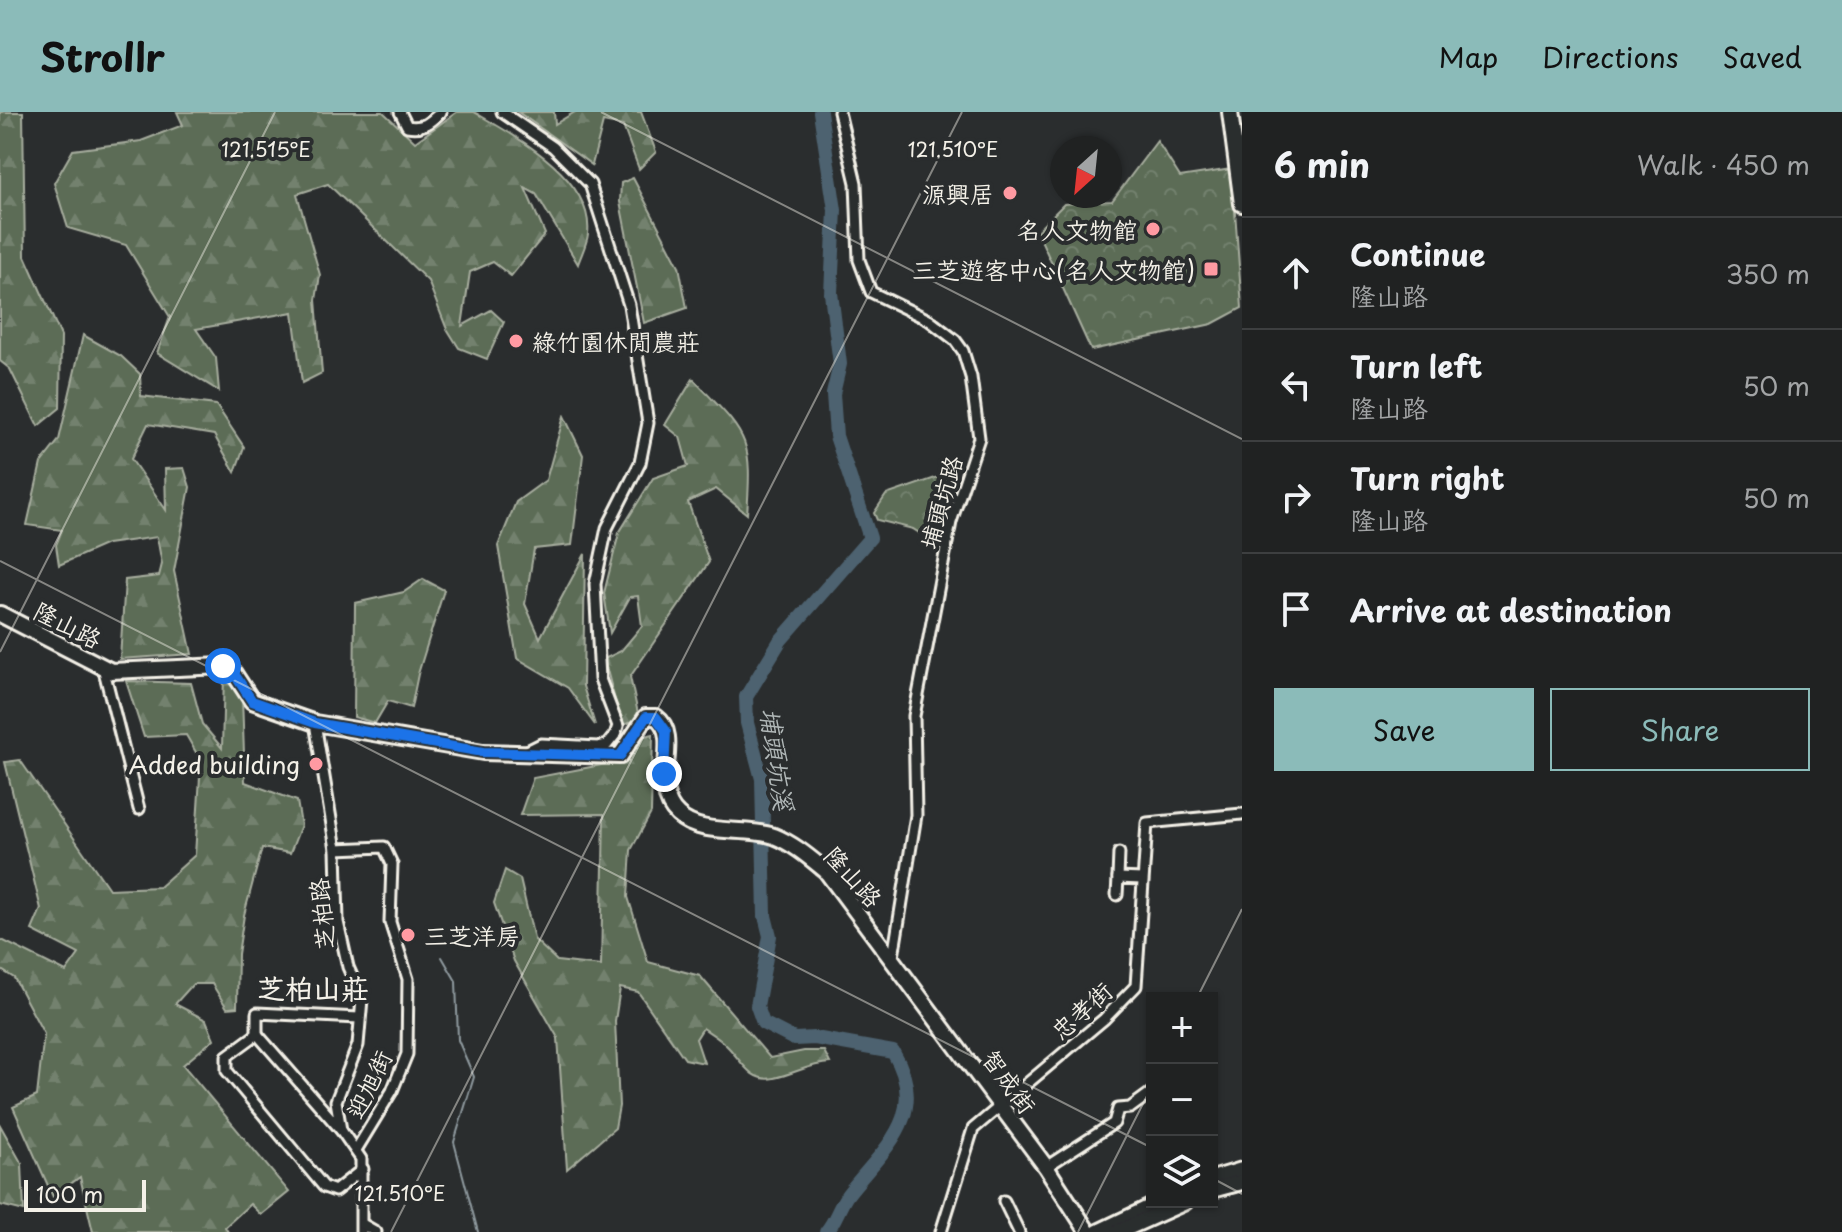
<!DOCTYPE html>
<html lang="en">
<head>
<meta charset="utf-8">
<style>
	:root { --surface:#202222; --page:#282a2a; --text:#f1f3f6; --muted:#a2a4a5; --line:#3d3f40; --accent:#8bbbb9 }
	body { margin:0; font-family:"Playpen Sans","LXGW WenKai TC",sans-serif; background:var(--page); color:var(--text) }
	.controls { position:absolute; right:24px; bottom:24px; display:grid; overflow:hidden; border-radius:0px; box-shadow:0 2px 6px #0004 }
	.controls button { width:72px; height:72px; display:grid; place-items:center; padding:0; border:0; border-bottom:2px solid var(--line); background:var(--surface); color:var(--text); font:40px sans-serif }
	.compass { position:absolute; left:1050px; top:24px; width:72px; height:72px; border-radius:50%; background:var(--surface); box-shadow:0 2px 6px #0004; rotate:207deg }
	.scale { position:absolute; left:24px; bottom:20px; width:122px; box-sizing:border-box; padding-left:8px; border:4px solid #f4f1e8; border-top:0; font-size:22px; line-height:28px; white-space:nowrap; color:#f4f1e8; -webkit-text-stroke:6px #2a2d2e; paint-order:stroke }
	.stop { position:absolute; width:24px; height:24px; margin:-18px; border:6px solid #1a73e8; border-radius:50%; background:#fff }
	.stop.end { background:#1a73e8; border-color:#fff; box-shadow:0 2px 8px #0008 }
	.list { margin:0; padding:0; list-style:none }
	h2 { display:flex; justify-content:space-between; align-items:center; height:104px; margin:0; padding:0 32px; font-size:34px }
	h2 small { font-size:26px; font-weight:400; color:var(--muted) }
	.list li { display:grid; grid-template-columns:52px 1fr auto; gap:24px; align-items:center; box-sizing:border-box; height:112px; padding:0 32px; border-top:2px solid var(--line) }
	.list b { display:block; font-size:30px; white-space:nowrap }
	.list p { margin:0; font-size:26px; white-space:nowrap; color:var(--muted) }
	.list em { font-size:26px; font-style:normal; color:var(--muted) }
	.actions { display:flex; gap:16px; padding:24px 32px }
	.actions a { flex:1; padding:18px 0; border:2px solid var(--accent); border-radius:0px; text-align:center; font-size:28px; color:var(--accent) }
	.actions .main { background:var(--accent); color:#111 }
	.icon { flex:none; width:44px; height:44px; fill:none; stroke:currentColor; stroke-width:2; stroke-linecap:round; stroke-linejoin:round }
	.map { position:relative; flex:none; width:1242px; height:1120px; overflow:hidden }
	header { display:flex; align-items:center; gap:48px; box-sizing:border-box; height:112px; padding:0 40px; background:var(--accent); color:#111 }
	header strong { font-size:38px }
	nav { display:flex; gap:44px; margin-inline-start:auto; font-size:28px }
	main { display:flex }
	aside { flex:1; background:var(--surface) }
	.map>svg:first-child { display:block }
	.forest { fill:url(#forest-firs); stroke:#a8ae9f; stroke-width:2 }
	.park { fill:url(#park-crowns); stroke:#a8ae9f; stroke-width:2 }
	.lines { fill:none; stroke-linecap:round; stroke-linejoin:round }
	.stream { stroke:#909ba0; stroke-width:2 }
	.river { stroke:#4d6270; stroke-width:14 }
	.street-casing { stroke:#f4f1e8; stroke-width:15 }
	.secondary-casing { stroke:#f4f1e8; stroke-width:20 }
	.street { stroke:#2a2d2e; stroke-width:9 }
	.secondary { stroke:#2a2d2e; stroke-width:14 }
	.route { stroke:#1a73e8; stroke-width:10 }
	.ticks { fill:none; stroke:#f4f1e8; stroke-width:2; stroke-opacity:0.45 }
	.poi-dot { fill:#ff9aa2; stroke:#2a2d2e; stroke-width:3 }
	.labels { text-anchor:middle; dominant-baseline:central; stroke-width:8; stroke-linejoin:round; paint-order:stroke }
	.poi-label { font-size:24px; fill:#f4f1e8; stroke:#2a2d2e; text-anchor:end }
	.street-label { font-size:24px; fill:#f4f1e8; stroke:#2a2d2e }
	.water-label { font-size:26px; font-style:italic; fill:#b1b8b8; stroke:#2a2d2e }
	.quarter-label { font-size:28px; font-weight:bold; fill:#f4f1e8; stroke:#2a2d2e }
	.ticks-label { font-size:20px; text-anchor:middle; fill:#f4f1e8; stroke:#2a2d2e; stroke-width:8; stroke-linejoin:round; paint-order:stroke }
</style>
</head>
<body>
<header>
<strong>Strollr</strong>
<nav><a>Map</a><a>Directions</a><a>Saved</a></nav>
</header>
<main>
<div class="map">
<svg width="1242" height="1120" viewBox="0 0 1242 1120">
	<defs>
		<pattern id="forest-firs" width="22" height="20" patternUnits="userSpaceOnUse" patternTransform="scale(2)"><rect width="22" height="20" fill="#5b6c56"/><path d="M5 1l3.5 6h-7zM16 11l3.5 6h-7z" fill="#73816e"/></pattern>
		<pattern id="park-crowns" width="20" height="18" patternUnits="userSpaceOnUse" patternTransform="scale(2)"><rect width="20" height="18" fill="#5b6c56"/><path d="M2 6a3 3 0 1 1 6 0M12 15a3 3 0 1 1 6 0" fill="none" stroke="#73816e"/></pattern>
	</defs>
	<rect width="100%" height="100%" fill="#2a2d2e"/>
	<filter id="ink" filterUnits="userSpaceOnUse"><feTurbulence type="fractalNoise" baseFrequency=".0125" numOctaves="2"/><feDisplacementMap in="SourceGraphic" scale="16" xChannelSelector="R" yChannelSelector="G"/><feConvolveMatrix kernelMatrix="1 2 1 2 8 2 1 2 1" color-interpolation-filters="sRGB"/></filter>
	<g filter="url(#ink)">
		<g class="forest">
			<path d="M0 0H23L25 144 61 224 60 296 38 314 10 257 0 249Z"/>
			<path d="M177 0H383L415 30 457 0H474C515 24 594 66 588 122 587 132 581 143 578 152L536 82 525 76 545 122 511 164 493 150 470 160 462 214 491 198 504 210 487 247 459 236 446 215 428 169 328 72 297 82 320 163 316 188 322 261 302 271 293 200 196 217 216 246 219 279 157 241 170 205 126 133 68 116 54 71 73 38 141 29 183 13Z"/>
			<path d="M518 0H554L555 12 575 0H641L656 40 639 57 623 14 603 10 592 53Z"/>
			<path d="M633 66 679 154 687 196 644 211 620 90 621 71Z"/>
			<path d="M83 223 121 244 140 262 141 284 216 293 244 335 235 360 214 323 148 312 131 347 166 398 165 357 184 356 190 375 174 459 192 542 120 547 125 468 159 464 162 452 157 425 107 432 59 453 56 433 62 418 27 413 41 351 59 328Z"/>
			<path d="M693 267C747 324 753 322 747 402L716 377 688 390 709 450 630 565 639 606 622 614 604 547 621 539 642 514 638 484 630 485 610 521 604 481 619 421 653 366 688 354 680 325 665 313Z"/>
			<path d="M564 304 583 343 572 433 534 437 525 492 540 526 585 442 583 574 595 613 568 576 517 546 498 434 516 390 546 368Z"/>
			<path d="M423 467 444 478 418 562 411 596 388 589 375 611 354 605 355 491 404 480Z"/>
			<path d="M224 563 242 585 245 670 297 689 301 713 290 741 262 736 244 803 238 842 237 895 227 896 212 872H193L175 892 206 908 214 927 183 953 289 1080 261 1103 250 1092 225 1115 228 1120H93L80 1065 53 1085 13 995 37 984 44 922 14 866 0 857V827L66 860 79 842 32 818 41 797 5 650 20 648 109 777 159 775 195 743 201 649 186 623 144 625 126 569 191 571 202 612 222 636Z"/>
			<path d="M653 622 651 701 631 738 628 785 648 850 700 864 770 946 804 939H824L830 951C809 952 794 962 774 966 751 971 742 950 729 936 722 928 712 922 703 916L696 927 704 951 685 947 638 880 620 876 615 909 619 994 615 1016 567 1057 558 926 514 849 494 791 505 758 520 767 534 827 557 849 601 854 604 702 520 703 533 666 627 648 641 625Z"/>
			<path d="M0 1013 22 1052 24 1099 0 1093Z"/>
		</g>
		<g class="park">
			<path d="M1157 29 1180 65 1232 57 1242 196 1212 212 1091 238 1037 119 1064 92 1112 89Z"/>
			<path d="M944 363 962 369 941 435 913 417 877 408 874 401 886 383Z"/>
		</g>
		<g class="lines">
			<path class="stream" d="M442 845 456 869 458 928 474 965 454 1030 478 1120"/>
			<path class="river" d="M820 0 835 98 831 181 840 252 833 282 836 324 870 426 780 529 746 585 747 611 762 667 765 804 770 824 757 894 763 911 794 927 815 926 893 940C931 1003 883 1037 848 1082 839 1094 836 1109 826 1120"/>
			<g class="street-casing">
				<g id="street">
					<path d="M400 0 407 14C423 17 429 11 441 0"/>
					<path d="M502 0 553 35 590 72 629 193 648 311 640 351 607 416 595 472 600 567 618 614 615 623 607 633 598 635 541 632 525 640"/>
					<path d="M839 0 856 71 859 148 871 180 929 208 955 228 963 239 971 265 979 326 951 410 914 604 916 703 893 845"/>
					<path d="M103 555 139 697"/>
					<path d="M315 611 336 737 338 810 348 855 362 887 358 933 336 989 341 1018 361 1047V1120"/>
					<path d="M336 737 384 735 392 752 390 810 408 867 407 942 392 979 356 1038"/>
					<path d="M1118 766 1119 741"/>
					<path d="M1117 783 1118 766 1142 767"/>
					<path d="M257 922 227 944V959L324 1075 335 1079 363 1057"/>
					<path d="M257 922 341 1018"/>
					<path d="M257 922V901L359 906"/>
					<path d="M1046 1055 1114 1011 1118 997 1130 996 1152 980"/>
					<path d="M1004 1089 1019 1120"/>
					<path d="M362 1112 376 1120"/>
					<path d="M941 1120 973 1017 1104 907 1136 874 1147 711 1242 702"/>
				</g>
			</g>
			<g class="secondary-casing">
				<g id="secondary">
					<path d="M1230 0 1242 92"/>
					<path d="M0 502 111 559 223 554 233 560 252 589 315 611 483 640 620 644 646 605H656C684 625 648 676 678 703 701 725 746 714 774 724 794 732 810 746 826 759L1046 1055 1088 1120"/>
					<path d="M1212 1067 1242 1058"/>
					<path d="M1212 1078 1242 1070"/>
					<path d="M1098 1120 1161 1090"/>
					<path d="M1118 1120 1185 1090"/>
				</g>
			</g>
			<use href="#street" class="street"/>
			<use href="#secondary" class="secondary"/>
		</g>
	</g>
	<g class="lines" filter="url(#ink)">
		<path class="route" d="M223 554 233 560 252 589 315 611 483 640 620 644 646 605H656L666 619 664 662"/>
	</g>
	<path class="ticks" d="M601 0 1242 327M0 449 1152 1036M0 540 275 0M1197 886 1242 797M1212 1066 1242 1082M391 1120 962 0M1078 1120 1152 974"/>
	<g class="poi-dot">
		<circle cx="1010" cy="81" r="8"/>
		<circle cx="1153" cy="117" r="8"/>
		<rect x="1203" y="149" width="16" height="16" rx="4"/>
		<circle cx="516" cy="229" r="8"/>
		<circle cx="316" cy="652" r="8"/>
		<circle cx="408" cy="823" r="8"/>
	</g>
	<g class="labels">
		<g class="poi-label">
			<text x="994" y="81">源興居</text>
			<text x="1137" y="117">名人文物館</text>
			<text x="1195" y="157">三芝遊客中心(名人文物館)</text>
			<text x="532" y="229" text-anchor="start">綠竹園休閒農莊</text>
			<text x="300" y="652">Added building</text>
			<text x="424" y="823" text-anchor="start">三芝洋房</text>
		</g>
		<g class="street-label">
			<text transform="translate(940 390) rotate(-74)">埔頭坑路</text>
			<text transform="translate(68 512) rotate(27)">隆山路</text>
			<text transform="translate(854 764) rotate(48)">隆山路</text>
			<text transform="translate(321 802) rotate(-96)">芝柏路</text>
			<text transform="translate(1081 898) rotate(-42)">忠孝街</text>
			<text transform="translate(1010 969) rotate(54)">智成街</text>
			<text transform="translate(368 972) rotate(-64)">迎旭街</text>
		</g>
		<g class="water-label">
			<text transform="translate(778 647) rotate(82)">埔頭坑溪</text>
		</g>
		<g class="quarter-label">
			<text x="313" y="875">芝柏山莊</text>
		</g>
	</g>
	<g class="ticks-label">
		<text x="266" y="45">121.515°E</text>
		<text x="953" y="45">121.510°E</text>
		<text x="400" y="1089">121.510°E</text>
	</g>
</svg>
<div class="controls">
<button>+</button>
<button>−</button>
<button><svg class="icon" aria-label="layers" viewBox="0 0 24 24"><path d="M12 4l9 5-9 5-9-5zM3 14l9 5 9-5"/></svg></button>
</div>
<svg class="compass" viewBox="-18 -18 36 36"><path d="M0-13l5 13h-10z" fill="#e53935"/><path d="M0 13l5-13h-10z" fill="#a2a4a5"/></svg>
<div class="scale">100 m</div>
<div class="stop" style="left:223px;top:554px"></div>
<div class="stop end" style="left:664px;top:662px"></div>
</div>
<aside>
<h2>6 min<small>Walk · 450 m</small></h2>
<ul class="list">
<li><svg class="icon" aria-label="ahead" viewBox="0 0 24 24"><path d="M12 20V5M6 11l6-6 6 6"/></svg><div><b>Continue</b><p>隆山路</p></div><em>350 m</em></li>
<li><svg class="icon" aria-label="left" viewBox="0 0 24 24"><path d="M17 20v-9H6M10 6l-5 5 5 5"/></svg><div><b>Turn left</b><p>隆山路</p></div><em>50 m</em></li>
<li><svg class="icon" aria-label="right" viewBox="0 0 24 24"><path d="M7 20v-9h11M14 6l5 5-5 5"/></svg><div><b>Turn right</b><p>隆山路</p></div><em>50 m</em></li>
<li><svg class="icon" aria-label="arrive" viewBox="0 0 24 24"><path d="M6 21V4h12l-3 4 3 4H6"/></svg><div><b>Arrive at destination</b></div></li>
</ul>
<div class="actions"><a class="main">Save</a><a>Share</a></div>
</aside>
</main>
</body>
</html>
